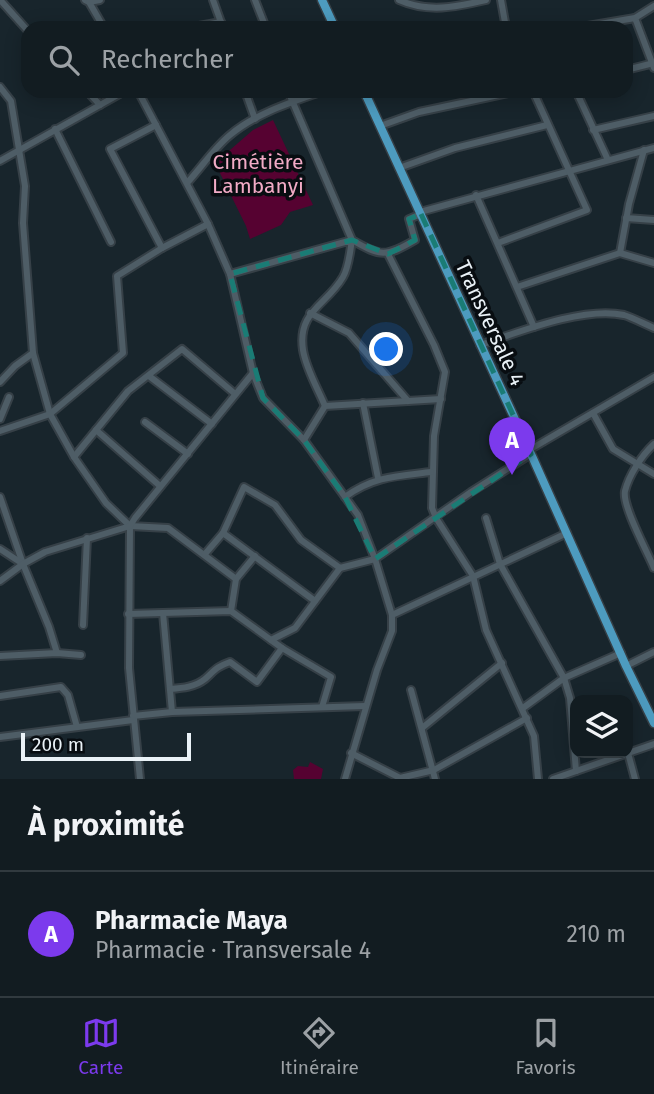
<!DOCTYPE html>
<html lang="fr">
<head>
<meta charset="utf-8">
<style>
	:root { --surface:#121c21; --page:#1f292e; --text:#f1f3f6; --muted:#9ca1a5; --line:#313a3f; --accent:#7c3aed }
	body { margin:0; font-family:"Fira Sans",sans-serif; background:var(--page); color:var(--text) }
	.controls { position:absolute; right:21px; bottom:21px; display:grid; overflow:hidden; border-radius:14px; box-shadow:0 4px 18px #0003 }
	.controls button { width:63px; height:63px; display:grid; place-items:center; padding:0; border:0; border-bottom:2px solid var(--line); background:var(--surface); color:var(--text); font:35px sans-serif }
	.scale { position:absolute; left:21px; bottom:18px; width:170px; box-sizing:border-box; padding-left:7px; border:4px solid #eaf2f7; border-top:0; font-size:19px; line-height:24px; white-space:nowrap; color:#eaf2f7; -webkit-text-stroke:5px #080d11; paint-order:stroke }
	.you { position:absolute; left:387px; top:350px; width:24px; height:24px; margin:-18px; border:5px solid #fff; border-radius:50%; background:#1a73e8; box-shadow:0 0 0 10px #1a73e833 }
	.badge { display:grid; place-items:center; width:46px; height:46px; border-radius:50%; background:var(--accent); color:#fff; font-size:23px; font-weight:700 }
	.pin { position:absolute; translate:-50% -58px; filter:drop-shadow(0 2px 4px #0008) }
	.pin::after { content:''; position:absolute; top:37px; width:24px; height:21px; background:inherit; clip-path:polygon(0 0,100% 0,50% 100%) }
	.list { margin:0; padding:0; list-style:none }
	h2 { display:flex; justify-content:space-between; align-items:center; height:91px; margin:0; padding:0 28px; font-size:30px }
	h2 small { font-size:23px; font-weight:400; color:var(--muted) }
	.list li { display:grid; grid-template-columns:46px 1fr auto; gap:21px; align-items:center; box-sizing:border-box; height:126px; padding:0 28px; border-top:2px solid var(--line) }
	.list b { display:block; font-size:26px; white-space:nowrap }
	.list p { margin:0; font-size:23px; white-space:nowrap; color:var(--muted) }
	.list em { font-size:23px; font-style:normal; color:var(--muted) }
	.icon { flex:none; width:38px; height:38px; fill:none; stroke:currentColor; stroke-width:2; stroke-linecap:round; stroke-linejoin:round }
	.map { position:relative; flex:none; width:654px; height:779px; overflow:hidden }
	.search { position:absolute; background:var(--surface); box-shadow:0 4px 18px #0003; left:21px; right:21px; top:21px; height:77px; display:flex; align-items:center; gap:18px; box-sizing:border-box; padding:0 24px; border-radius:21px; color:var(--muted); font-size:26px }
	.sheet { height:217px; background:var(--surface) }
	nav { display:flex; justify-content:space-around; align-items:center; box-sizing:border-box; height:98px; border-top:2px solid var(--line); background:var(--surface); font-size:19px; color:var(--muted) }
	nav a { display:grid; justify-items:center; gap:4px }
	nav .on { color:var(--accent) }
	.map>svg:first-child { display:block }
	.green { fill:#560231 }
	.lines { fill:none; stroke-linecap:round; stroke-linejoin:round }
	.minor-casing { stroke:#364047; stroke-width:10 }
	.major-casing { stroke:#364047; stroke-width:11 }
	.minor { stroke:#4e5d66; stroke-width:6 }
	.major { stroke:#4d9bbf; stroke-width:8 }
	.marked { fill:none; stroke:#1a7c75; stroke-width:5; stroke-dasharray:14 9; stroke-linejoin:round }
	.labels { text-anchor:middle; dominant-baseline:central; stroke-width:7; stroke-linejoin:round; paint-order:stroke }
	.park-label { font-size:21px; fill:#f2abc6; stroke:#080d11 }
	.street-label { font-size:21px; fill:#eaf2f7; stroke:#080d11 }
</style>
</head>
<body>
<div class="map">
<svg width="654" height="779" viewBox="0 0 654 779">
	<rect width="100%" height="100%" fill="#18252c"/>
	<g class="green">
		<path d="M273 120 313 205 290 212 281 225 250 239 246 226 215 163 253 130Z"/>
		<path d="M310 762 323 769 321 779H294L293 770 298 766 308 767Z"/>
	</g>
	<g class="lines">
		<g class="minor-casing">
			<g id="minor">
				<path d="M85 0 89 2 104 28"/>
				<path d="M213 0 223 28"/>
				<path d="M255 0 266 28"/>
				<path d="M399 0C428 13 456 7 486 0"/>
				<path d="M501 0 506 28"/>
				<path d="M2 2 28 31"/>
				<path d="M89 2 100 0"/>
				<path d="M635 18 654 68"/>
				<path d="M188 28 221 22"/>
				<path d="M576 28 635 18 654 6"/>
				<path d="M626 70 654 63"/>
				<path d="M0 87 11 101 25 186 23 223 33 353 50 414 74 457 106 503 130 526 168 528 236 579"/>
				<path d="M87 91 100 105"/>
				<path d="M138 91 208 224 230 274 253 373 263 398 304 440 358 515 375 559 392 615V631L377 670 345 779"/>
				<path d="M245 91 255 119"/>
				<path d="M288 91 352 240C381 257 386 257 415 240L409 219 421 214"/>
				<path d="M576 91 608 160"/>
				<path d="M156 125 110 149 162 248"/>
				<path d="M380 126 419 112 518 91"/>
				<path d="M55 129 111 242"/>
				<path d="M593 130 654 116"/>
				<path d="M0 161 125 91"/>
				<path d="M399 168 455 148 547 125"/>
				<path d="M187 183C201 168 214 148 230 135 256 113 292 102 323 91"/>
				<path d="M476 195 534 327"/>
				<path d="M420 212 654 148"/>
				<path d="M626 218 654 220"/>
				<path d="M498 243 587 210 533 91"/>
				<path d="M620 253 629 204 644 150"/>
				<path d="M388 254 434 345 445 372 434 436 432 508 436 518 473 576 486 630 534 736 538 779"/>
				<path d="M230 274 352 240C350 251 349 267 343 277 327 305 297 311 303 350 306 369 318 389 325 406"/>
				<path d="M517 287 620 253 654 263"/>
				<path d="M310 313 349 333 408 401"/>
				<path d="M480 345C519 332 584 306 624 315 634 318 644 324 654 328"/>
				<path d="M149 376 212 424"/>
				<path d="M0 382 15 366 33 353"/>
				<path d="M363 403 378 478"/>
				<path d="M593 413 613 449 654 474"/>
				<path d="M0 419 9 397"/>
				<path d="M145 422 188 454"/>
				<path d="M96 430 160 486"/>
				<path d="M0 431 50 414 123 353 117 276 162 248 208 224"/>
				<path d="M304 440 325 406 441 399"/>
				<path d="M654 444C642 455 629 475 625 491 622 506 647 551 654 568"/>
				<path d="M529 450 654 377"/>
				<path d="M74 457 128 391 182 349 234 393"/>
				<path d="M0 497 23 564 49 627 57 653"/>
				<path d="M345 497C374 476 398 476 431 472"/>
				<path d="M486 518 500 564 564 678 570 698 576 771"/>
				<path d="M130 526 129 668 140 779"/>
				<path d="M223 533 315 601"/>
				<path d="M0 549 23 564"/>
				<path d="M205 554 223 533 244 487 275 505 301 540 340 568"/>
				<path d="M0 581 23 564 45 552 130 526 135 518 253 373"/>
				<path d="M231 611 236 579 255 556"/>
				<path d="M163 613 172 712"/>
				<path d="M128 614 231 611 282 648 331 677 322 707"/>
				<path d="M392 615 567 533"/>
				<path d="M83 625 87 538"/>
				<path d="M271 640 295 628 340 568 375 559 471 492 531 454"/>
				<path d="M0 656 57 653 81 655"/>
				<path d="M626 666 654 652"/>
				<path d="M170 689C183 688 195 687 205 679 215 670 216 667 230 662L257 682 282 648"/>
				<path d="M411 690 435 779"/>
				<path d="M0 696 61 687 68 695 77 727"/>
				<path d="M523 708 564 678 621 653"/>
				<path d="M133 716 172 712 365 706"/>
				<path d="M422 728 502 663"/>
				<path d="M0 737 133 720"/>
				<path d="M351 753 400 778 434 770 527 718"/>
				<path d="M628 753 635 779"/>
				<path d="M553 779 654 744"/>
			</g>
		</g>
		<g class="major-casing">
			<g id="major">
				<path d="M322 0 335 28"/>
				<path d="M364 91 531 454 626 666 654 723"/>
			</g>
		</g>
		<use href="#minor" class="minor"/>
		<use href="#major" class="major"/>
	</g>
	<path class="marked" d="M421 214 531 454 375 559 345 497 304 440 263 398 230 274 352 240 388 254 415 240 409 219Z"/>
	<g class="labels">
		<g class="park-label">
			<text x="258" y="162">Cimétière<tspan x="258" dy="24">Lambanyi</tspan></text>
		</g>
		<g class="street-label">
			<text transform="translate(490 323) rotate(65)">Transversale 4</text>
		</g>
	</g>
</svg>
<div class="controls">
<button><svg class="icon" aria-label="layers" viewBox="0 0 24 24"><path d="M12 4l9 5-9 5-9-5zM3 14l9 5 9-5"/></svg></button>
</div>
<div class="scale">200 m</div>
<div class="you"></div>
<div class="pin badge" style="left:512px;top:475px">A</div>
<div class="search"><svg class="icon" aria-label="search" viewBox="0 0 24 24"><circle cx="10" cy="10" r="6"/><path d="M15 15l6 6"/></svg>Rechercher</div>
</div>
<section class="sheet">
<h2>À proximité<small></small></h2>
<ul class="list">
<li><span class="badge">A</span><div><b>Pharmacie Maya</b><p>Pharmacie · Transversale 4</p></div><em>210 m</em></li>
</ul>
</section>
<nav>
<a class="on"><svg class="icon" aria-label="map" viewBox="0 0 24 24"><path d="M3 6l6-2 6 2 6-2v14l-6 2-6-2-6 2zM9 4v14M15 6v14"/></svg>Carte</a>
<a><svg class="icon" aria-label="directions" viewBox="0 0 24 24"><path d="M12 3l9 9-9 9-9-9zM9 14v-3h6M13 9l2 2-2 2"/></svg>Itinéraire</a>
<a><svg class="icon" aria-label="saved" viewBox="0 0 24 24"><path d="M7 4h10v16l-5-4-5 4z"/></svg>Favoris</a>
</nav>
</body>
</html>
